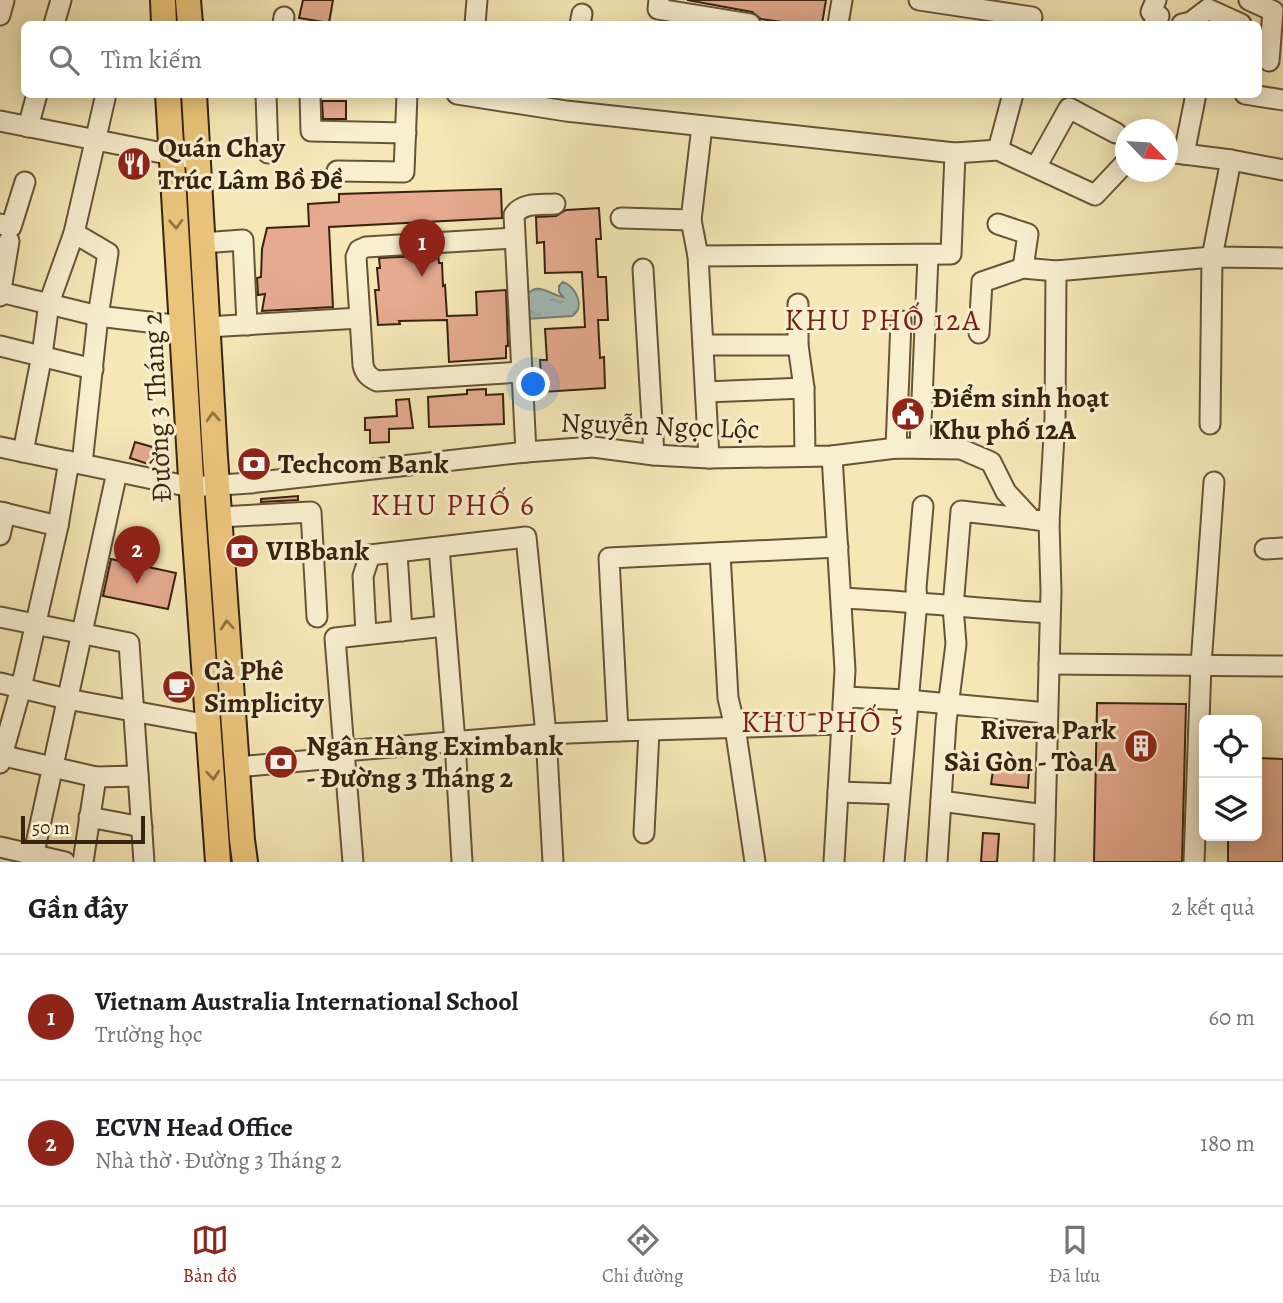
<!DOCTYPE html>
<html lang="vi">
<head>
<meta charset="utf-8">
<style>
	:root { --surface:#fff; --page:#f6f6f6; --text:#202124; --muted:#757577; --line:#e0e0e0; --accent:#8f2418 }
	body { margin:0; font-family:Alegreya,serif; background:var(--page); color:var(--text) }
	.controls { position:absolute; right:21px; bottom:21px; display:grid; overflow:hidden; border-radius:10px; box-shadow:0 4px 18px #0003 }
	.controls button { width:63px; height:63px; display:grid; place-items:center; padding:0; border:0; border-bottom:2px solid var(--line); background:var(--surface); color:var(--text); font:35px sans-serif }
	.compass { position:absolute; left:1115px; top:119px; width:63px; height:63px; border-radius:50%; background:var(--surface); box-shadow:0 4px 18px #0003; rotate:115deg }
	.scale { position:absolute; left:21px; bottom:18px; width:124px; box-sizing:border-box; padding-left:7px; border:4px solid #38230e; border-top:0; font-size:19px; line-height:24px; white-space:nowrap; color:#38230e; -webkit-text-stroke:5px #f8efd0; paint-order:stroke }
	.you { position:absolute; left:534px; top:385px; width:24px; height:24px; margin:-18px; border:5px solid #fff; border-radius:50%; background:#1a73e8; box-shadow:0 0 0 10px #1a73e833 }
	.badge { display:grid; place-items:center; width:46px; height:46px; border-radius:50%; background:var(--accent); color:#fff; font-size:23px; font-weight:700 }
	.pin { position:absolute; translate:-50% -58px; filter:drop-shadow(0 2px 4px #0008) }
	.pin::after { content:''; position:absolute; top:37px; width:24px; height:21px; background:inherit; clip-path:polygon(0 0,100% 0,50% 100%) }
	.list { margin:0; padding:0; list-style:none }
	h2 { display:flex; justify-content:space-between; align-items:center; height:91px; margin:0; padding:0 28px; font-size:30px }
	h2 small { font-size:23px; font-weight:400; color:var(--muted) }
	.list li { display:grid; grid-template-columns:46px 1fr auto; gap:21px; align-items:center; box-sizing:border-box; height:126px; padding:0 28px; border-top:2px solid var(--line) }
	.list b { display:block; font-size:26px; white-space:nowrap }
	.list p { margin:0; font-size:23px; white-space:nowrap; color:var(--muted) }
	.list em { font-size:23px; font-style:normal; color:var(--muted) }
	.icon { flex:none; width:38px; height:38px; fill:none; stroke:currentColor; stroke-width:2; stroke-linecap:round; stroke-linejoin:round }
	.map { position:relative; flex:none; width:1283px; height:862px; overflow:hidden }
	.search { position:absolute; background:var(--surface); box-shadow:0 4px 18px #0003; left:21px; right:21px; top:21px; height:77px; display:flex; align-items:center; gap:18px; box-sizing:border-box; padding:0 24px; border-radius:10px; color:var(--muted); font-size:26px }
	.sheet { height:343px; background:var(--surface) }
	nav { display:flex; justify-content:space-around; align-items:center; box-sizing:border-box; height:98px; border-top:2px solid var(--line); background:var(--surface); font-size:19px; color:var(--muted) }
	nav a { display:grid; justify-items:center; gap:4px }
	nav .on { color:var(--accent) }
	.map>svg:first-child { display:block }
	.water { fill:url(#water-ripples); stroke:#787f75; stroke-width:2 }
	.building { fill:#e5aa8f; stroke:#38230e; stroke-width:2 }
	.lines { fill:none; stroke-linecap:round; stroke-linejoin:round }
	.minor-casing { stroke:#675438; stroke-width:23 }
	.major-casing { stroke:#38230e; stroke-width:28 }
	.minor { stroke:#f8efd0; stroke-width:19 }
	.major { stroke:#eac47b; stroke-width:24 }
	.oneway { stroke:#917444 }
	.labels { text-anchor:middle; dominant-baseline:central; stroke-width:6; stroke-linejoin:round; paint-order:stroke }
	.poi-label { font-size:28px; font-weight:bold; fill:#38230e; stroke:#f8efd0; text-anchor:start }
	.street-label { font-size:28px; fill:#38230e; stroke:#f8efd0 }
	.neighbourhood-label { font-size:30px; letter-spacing:2px; fill:#7a1f14; stroke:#f8efd0 }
</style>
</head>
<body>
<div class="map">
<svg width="1283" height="862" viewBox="0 0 1283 862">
	<defs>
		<pattern id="water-ripples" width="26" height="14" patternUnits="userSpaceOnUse" patternTransform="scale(1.75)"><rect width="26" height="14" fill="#a2bcba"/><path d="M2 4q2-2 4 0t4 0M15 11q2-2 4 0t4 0" fill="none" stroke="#8ca19f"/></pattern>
	</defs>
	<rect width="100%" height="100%" fill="#f5e7b6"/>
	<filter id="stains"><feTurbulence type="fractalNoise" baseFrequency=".00286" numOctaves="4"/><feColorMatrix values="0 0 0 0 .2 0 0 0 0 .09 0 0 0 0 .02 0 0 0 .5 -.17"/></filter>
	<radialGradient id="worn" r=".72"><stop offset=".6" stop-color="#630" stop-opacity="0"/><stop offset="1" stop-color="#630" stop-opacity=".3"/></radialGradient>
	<path class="water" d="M563 282C576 286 586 308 572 316L526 319 523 300C537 279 545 293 563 297L559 292V286Z"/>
	<g class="building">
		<path d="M303 0H333L329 23 299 18Z"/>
		<path d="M687 0H826L822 24H798L761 19 752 12Z"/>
		<path d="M322 101H346V119H323Z"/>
		<path d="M501 189 502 218 329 227 333 307 262 311 265 294 258 295 257 278 261 277 262 249 267 228 309 226 308 204 339 202V194Z"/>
		<path d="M599 208 601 239H596L598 277H606L608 320H598L600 358 604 357 605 388 542 392 540 360H547L545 329 585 327 582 272 545 273 544 242 537 243 536 217 556 216 566 210Z"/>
		<path d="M438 255 439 263H442L443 286 445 285 447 316 477 315 476 292 506 290 508 346H506V358L449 362 447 320 399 321 400 324 378 325 375 290H379L377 268H380L379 258Z"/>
		<path d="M486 389V395L503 394 504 424 429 427 428 397 467 394V390Z"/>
		<path d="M409 399 413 428 389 429V442L370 443V430H365V418L397 416 396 400Z"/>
		<path d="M135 442 163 450 157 467 130 458Z"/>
		<path d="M298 496V500L261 502V499Z"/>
		<path d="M111 559 176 573 168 609 103 596Z"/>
		<path d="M1097 703 1186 704 1182 862H1094Z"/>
		<path d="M1257 758 1283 759V862H1228V836H1257Z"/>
		<path d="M993 770 1029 773 1028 788 991 784Z"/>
		<path d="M983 833 999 834 997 862H981Z"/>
	</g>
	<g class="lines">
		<g class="minor-casing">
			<g id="minor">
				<path d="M659 0 658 9 750 24"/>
				<path d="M919 0 1032 17"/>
				<path d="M1249 0 1273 11 1269 61"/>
				<path d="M0 15 4 0"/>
				<path d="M54 24 61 0"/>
				<path d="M283 24 284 17"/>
				<path d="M475 24 477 0"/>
				<path d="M580 24 582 14"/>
				<path d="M838 24 842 0"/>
				<path d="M1154 24 1159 16 1151 12 1156 0"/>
				<path d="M1182 24 1191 22 1208 9 1241 24"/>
				<path d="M266 94 268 153"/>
				<path d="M310 94 311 131 406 133"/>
				<path d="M457 94 566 111 955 153 998 150 1095 195 1126 162"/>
				<path d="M1245 94 1283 100"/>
				<path d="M0 121 198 160"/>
				<path d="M702 126 691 220 698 256 709 458"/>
				<path d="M28 127 37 94"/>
				<path d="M998 150 1013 94"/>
				<path d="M1168 152 1231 160 1283 170"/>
				<path d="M1184 154 1196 94"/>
				<path d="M1036 167 1069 108 1116 133"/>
				<path d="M337 171 404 172 407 94"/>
				<path d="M621 218 691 220"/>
				<path d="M0 224 11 227 25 182"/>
				<path d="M998 224 1028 234 1023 268"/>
				<path d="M74 233 108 253 98 316 82 464"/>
				<path d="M514 238 366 247 359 250 356 257 363 365C365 374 369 377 377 381L521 372"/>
				<path d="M202 243 243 240 247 325"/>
				<path d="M698 256 951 254 955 153"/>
				<path d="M643 269 654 455"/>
				<path d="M0 292 98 316 182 326"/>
				<path d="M0 296 9 241"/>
				<path d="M798 304V345L804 388 805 456"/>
				<path d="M207 327 360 318"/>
				<path d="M979 333 982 282 1023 268 1056 271 1212 257 1283 258"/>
				<path d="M703 345H798"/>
				<path d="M0 346 93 369"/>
				<path d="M706 392 804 388"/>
				<path d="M1210 424 1212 257 1231 160"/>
				<path d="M0 447 191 487 250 483 526 452 593 447 654 455 709 458 832 456 896 448 961 449 991 462 1006 492 1031 519 1049 522"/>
				<path d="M920 447 928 256"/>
				<path d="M896 448 901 321"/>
				<path d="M23 452 42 355 49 303 74 233 106 94"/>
				<path d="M526 452 514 215C523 202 540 205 555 204"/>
				<path d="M832 456 845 670 834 862"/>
				<path d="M0 512 58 526"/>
				<path d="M220 517 311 512 317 617"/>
				<path d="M0 535 5 513"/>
				<path d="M838 547 609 558 618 731 842 724"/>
				<path d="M439 548 455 742 462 862"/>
				<path d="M1265 549 1283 548"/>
				<path d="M397 553 402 631"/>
				<path d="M720 553 728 698 735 727 755 862"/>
				<path d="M841 598C911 601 980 609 1050 613"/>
				<path d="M0 617 129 643 144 862"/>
				<path d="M366 634 363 576 370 555 526 537 546 734 553 862"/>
				<path d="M1049 664 1283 666"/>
				<path d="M0 683 67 699 209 725"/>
				<path d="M845 697 907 700 1047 713"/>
				<path d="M344 751 546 734 618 731"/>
				<path d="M0 755 96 777 138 776"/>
				<path d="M0 763 21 688 58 526 69 461"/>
				<path d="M237 767 345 757"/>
				<path d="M838 792 899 794"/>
				<path d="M941 801 1045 815"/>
				<path d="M89 817 142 827"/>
				<path d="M644 833 649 731"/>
				<path d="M0 847 65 862"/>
				<path d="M32 862 117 472"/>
				<path d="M83 862 96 777"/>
				<path d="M353 862 335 638 445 626"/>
				<path d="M894 862 917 601 916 588 923 506"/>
				<path d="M937 862 946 722 956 644 953 607 961 511 1031 519"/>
				<path d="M1044 862 1051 591 1049 522 1055 418 1056 271"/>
				<path d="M1194 862 1201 665 1214 482"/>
			</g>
		</g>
		<g class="major-casing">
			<g id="major">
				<path d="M163 0 164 24"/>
				<path d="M188 0 190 24"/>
				<path d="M168 94 193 511 218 862"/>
				<path d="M194 94 215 457 242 840 245 862"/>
			</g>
		</g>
		<use href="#minor" class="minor"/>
		<use href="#major" class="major"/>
	</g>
	<defs><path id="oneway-chevron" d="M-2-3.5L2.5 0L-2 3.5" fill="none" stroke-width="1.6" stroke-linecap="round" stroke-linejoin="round" transform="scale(1.75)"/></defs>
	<g class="oneway">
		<use href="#oneway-chevron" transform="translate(176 224) rotate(87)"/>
		<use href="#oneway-chevron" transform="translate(213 417) rotate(-93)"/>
		<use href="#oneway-chevron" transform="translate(227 625) rotate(-94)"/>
		<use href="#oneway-chevron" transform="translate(213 775) rotate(86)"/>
	</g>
	<defs>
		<g id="restaurant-disc" transform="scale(1.75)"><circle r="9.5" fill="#8f2418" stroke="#f8efd0"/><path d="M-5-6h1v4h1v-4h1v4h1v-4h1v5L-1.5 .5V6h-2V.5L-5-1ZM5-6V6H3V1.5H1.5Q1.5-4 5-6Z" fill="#fff"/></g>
		<g id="civic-disc" transform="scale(1.75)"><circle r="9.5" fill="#8f2418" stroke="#f8efd0"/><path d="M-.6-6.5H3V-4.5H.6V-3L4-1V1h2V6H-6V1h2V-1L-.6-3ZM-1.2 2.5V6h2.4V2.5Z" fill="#fff"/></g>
		<g id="bank-disc" transform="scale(1.75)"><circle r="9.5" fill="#8f2418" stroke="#f8efd0"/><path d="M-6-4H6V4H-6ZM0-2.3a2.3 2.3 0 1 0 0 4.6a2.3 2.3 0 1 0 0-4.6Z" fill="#fff"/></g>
		<g id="cafe-disc" transform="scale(1.75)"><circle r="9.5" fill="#8f2418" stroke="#f8efd0"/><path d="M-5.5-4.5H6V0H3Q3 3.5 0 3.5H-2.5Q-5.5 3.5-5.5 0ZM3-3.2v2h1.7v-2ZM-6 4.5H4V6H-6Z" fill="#fff"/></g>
		<g id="building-disc" transform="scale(1.75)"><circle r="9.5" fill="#8f2418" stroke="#f8efd0"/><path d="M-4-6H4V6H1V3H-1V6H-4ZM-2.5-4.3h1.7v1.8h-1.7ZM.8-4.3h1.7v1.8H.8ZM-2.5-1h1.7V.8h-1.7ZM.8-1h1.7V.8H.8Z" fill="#fff"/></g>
	</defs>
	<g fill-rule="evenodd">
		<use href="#restaurant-disc" x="134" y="164"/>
		<use href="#civic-disc" x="908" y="414"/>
		<use href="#bank-disc" x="254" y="464"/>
		<use href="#bank-disc" x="242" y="551"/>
		<use href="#cafe-disc" x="179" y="687"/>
		<use href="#building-disc" x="1141" y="746"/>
		<use href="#bank-disc" x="281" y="762"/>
	</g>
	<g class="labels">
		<g class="poi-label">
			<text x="158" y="148">Quán Chay<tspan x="158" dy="32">Trúc Lâm Bồ Đề</tspan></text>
			<text x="932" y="398">Điểm sinh hoạt<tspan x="932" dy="32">Khu phố 12A</tspan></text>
			<text x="278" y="464">Techcom Bank</text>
			<text x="266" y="551">VIBbank</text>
			<text x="204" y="671">Cà Phê<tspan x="204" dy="32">Simplicity</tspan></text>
			<text x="1116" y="730" text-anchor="end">Rivera Park<tspan x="1116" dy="32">Sài Gòn - Tòa A</tspan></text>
			<text x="306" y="746">Ngân Hàng Eximbank<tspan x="306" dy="32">- Đường 3 Tháng 2</tspan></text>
		</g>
		<g class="street-label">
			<text transform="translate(157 407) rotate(-93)">Đường 3 Tháng 2</text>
			<text transform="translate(660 426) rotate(2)">Nguyễn Ngọc Lộc</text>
		</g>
		<g class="neighbourhood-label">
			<text x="883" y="320">KHU PHỐ 12A</text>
			<text x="453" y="505">KHU PHỐ 6</text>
			<text x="823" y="722">KHU PHỐ 5</text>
		</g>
	</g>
	<rect width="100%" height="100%" filter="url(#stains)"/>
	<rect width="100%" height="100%" fill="url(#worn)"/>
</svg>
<div class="controls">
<button><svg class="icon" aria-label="locate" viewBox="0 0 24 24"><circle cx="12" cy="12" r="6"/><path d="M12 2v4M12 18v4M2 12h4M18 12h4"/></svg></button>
<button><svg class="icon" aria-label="layers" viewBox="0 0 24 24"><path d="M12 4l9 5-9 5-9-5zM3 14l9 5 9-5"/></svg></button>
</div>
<svg class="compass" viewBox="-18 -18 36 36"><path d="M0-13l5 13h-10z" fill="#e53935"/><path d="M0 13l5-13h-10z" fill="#757577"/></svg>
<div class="scale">50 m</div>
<div class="you"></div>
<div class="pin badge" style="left:422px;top:277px">1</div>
<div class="pin badge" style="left:137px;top:584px">2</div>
<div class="search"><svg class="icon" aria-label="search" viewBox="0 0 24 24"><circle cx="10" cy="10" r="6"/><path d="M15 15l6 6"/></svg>Tìm kiếm</div>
</div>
<section class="sheet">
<h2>Gần đây<small>2 kết quả</small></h2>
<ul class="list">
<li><span class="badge">1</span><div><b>Vietnam Australia International School</b><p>Trường học</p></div><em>60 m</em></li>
<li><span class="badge">2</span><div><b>ECVN Head Office</b><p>Nhà thờ · Đường 3 Tháng 2</p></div><em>180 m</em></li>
</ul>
</section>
<nav>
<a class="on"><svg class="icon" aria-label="map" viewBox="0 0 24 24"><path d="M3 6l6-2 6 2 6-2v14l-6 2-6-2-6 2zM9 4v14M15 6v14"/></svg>Bản đồ</a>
<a><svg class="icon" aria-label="directions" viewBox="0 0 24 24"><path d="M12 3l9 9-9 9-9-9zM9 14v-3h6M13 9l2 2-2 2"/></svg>Chỉ đường</a>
<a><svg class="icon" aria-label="saved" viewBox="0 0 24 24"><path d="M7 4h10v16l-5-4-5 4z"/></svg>Đã lưu</a>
</nav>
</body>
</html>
